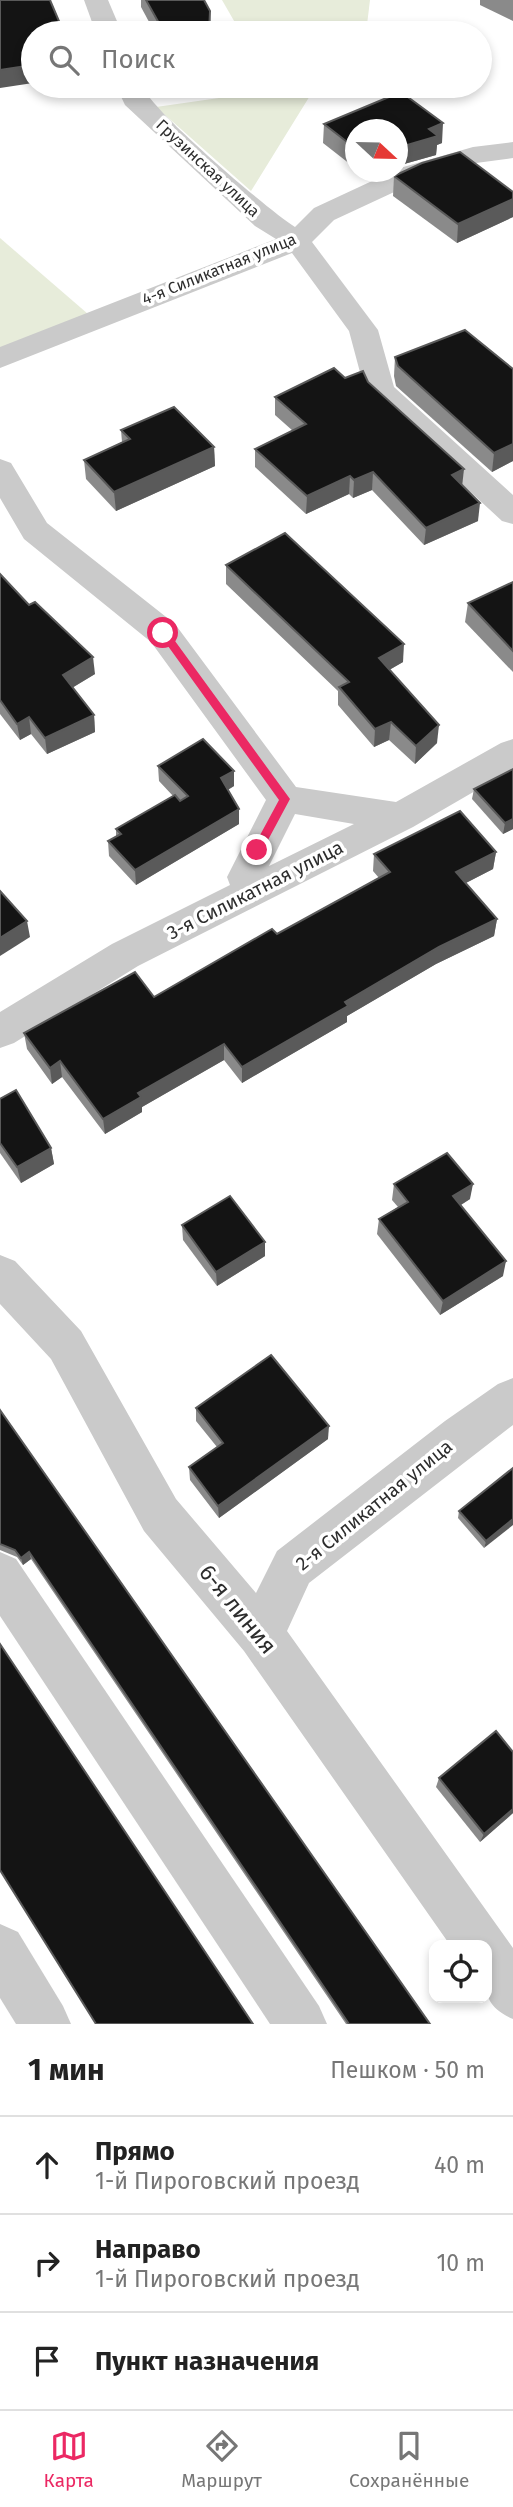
<!DOCTYPE html>
<html lang="ru">
<head>
<meta charset="utf-8">
<style>
	:root { --surface:#fff; --page:#f2f2f2; --text:#222; --muted:#767676; --line:#e0e0e0; --accent:#eb2863 }
	body { margin:0; font-family:"Fira Sans",sans-serif; background:var(--page); color:var(--text) }
	.controls { position:absolute; right:21px; bottom:21px; display:grid; overflow:hidden; border-radius:14px; box-shadow:0 4px 10px #0003 }
	.controls button { width:63px; height:63px; display:grid; place-items:center; padding:0; border:0; border-bottom:2px solid var(--line); background:var(--surface); color:var(--text); font:35px sans-serif }
	.compass { position:absolute; left:345px; top:119px; width:63px; height:63px; border-radius:50%; background:var(--surface); box-shadow:0 4px 10px #0003; rotate:112deg }
	.stop { position:absolute; width:21px; height:21px; margin:-16px; border:5px solid #eb2863; border-radius:50%; background:#fff }
	.stop.end { background:#eb2863; border-color:#fff; box-shadow:0 2px 7px #0008 }
	.list { margin:0; padding:0; list-style:none }
	h2 { display:flex; justify-content:space-between; align-items:center; height:91px; margin:0; padding:0 28px; font-size:30px }
	h2 small { font-size:23px; font-weight:400; color:var(--muted) }
	.list li { display:grid; grid-template-columns:46px 1fr auto; gap:21px; align-items:center; box-sizing:border-box; height:98px; padding:0 28px; border-top:2px solid var(--line) }
	.list b { display:block; font-size:26px; white-space:nowrap }
	.list p { margin:0; font-size:23px; white-space:nowrap; color:var(--muted) }
	.list em { font-size:23px; font-style:normal; color:var(--muted) }
	.icon { flex:none; width:38px; height:38px; fill:none; stroke:currentColor; stroke-width:2; stroke-linecap:round; stroke-linejoin:round }
	.map { position:relative; flex:none; width:513px; height:2024px; overflow:hidden }
	.search { position:absolute; background:var(--surface); box-shadow:0 4px 10px #0003; left:21px; right:21px; top:21px; height:77px; display:flex; align-items:center; gap:18px; box-sizing:border-box; padding:0 24px; border-radius:38px; color:var(--muted); font-size:26px }
	.sheet { height:385px; background:var(--surface) }
	nav { display:flex; justify-content:space-around; align-items:center; box-sizing:border-box; height:98px; border-top:2px solid var(--line); background:var(--surface); font-size:19px; color:var(--muted) }
	nav a { display:grid; justify-items:center; gap:4px }
	nav .on { color:var(--accent) }
	.map>svg:first-child { display:block }
	.green { fill:#e7ecda }
	.lines { fill:none; stroke-linecap:round; stroke-linejoin:round }
	.minor { fill:#cacaca; fill-rule:evenodd }
	.wall { fill:#8a8a8a }
	.shaded-wall { fill:#5a5a5a }
	.building { fill:#141414; stroke:#5a5a5a; stroke-width:2 }
	.route { fill:#eb2863 }
	.labels { text-anchor:middle; dominant-baseline:central; stroke-width:7; stroke-linejoin:round; paint-order:stroke }
	.far-street-label { font-size:16px; fill:#2d2d2d; stroke:#fff }
	.street-label { font-size:19px; fill:#2d2d2d; stroke:#fff }
	.near-street-label { font-size:23px; fill:#2d2d2d; stroke:#fff }
</style>
</head>
<body>
<div class="map">
<svg width="513" height="2024" viewBox="0 0 513 2024">
	<rect width="100%" height="100%" fill="#fff"/>
	<g class="green">
		<path d="M222 0H370L366 33H241Z"/>
		<path d="M260 86H316L251 191 156 107 247 94Z"/>
		<path d="M0 238 88 314 0 350Z"/>
	</g>
	<g class="lines">
		<g class="minor">
			<path d="M84 0H108L122 33H96Z"/>
			<path d="M116 86H142C152 111 267 209 295 227L314 208 400 168 473 147 513 142V158L476 163 420 180 334 220 312 242 378 330 394 387 513 495V524L502 521 369 398 365 391 349 331 292 253 0 368V347L276 239 255 226 125 105Z"/>
			<path d="M0 459 11 463 47 523 175 624 296 787 396 802 501 743 513 739V769L413 827 138 966 14 1043 0 1048V1012L112 944 230 885 227 877 266 800 151 642 24 539 0 498ZM295 814 354 824 269 866Z"/>
			<path d="M0 1255 15 1261 81 1331 176 1499 256 1593 277 1551 445 1421 498 1384 513 1378V1425L309 1583 287 1631 513 1948V2019C476 2003 487 1981 487 1945H450L244 1651 144 1531 51 1359 0 1304Z"/>
			<path d="M0 1552 16 1559 319 2006 327 2024H270L0 1616Z"/>
			<path d="M0 1924 18 1932 63 2006 71 2024H16L0 1998Z"/>
		</g>
	</g>
	<g class="wall">
		<path d="M141 0H204L210 11 211 33H155L141 7Z"/>
		<path d="M480 0H513V21L480 5Z"/>
		<path d="M324 124 442 143 437 145 436 155 397 166 355 130V168L323 143Z"/>
		<path d="M360 172H386L370 179Z"/>
		<path d="M394 176 513 192V217L457 243 393 196Z"/>
		<path d="M395 357 513 369V461L492 472 396 386 394 376Z"/>
		<path d="M345 378 368 382 462 485 478 521 424 545 372 490 353 498 349 494 306 514 255 467V449L293 431 275 415V397Z"/>
		<path d="M121 430 214 447 215 466 116 511 86 479 84 460 122 442Z"/>
		<path d="M226 565 403 662 389 670 437 743 415 764 389 740 374 747 338 705V691L226 584Z"/>
		<path d="M0 574 95 674 72 688 94 715 95 732 47 754 31 734 20 740 0 714Z"/>
		<path d="M513 582V672L465 622 468 603Z"/>
		<path d="M158 766 234 786 228 790 239 824 136 885 109 856 108 841 116 836V829L173 796 159 781Z"/>
		<path d="M513 769V829L503 834 472 799 474 789Z"/>
		<path d="M496 852 493 869 466 883 497 919 494 936 436 964 347 1016V1022L242 1083 224 1060 142 1107V1112L105 1134 62 1077 52 1084 27 1049 24 1033 154 997 277 934 379 878 373 871 374 854Z"/>
		<path d="M0 1099 51 1148 54 1164 21 1183 0 1153Z"/>
		<path d="M394 1184 470 1199 461 1205 503 1276 440 1315 377 1234 379 1219 398 1207 392 1200Z"/>
		<path d="M182 1225 265 1256 217 1286 183 1240Z"/>
		<path d="M196 1408 328 1439 219 1518 190 1480 189 1467 217 1447 196 1421Z"/>
		<path d="M0 1410 430 2024H346L31 1559 23 1565 17 1557 0 1550Z"/>
		<path d="M513 1468 484 1548 458 1518 459 1511Z"/>
		<path d="M439 1778 513 1813 480 1842 436 1787Z"/>
	</g>
	<g class="shaded-wall">
		<path d="M33 65V83L0 88V70Z"/>
		<path d="M443 123 442 143 437 145 436 155 397 166V148L429 129Z"/>
		<path d="M371 172H386L370 179Z"/>
		<path d="M513 199V217L457 243 458 224Z"/>
		<path d="M513 444V461L492 472 494 453Z"/>
		<path d="M214 447 215 466 116 511 114 492Z"/>
		<path d="M464 469 462 487 452 475Z"/>
		<path d="M373 472 372 490 353 498 354 480Z"/>
		<path d="M350 476 349 494 306 514 307 496Z"/>
		<path d="M480 503 478 521 424 545 426 528Z"/>
		<path d="M404 644 403 662 377 677 379 658Z"/>
		<path d="M93 657 95 674 65 692 63 675Z"/>
		<path d="M94 715 95 732 47 754 45 738Z"/>
		<path d="M29 717 31 734 20 740 17 724Z"/>
		<path d="M391 722 389 740 374 747 375 729Z"/>
		<path d="M439 725 437 743 415 764 416 746Z"/>
		<path d="M234 771V786L222 793 221 778Z"/>
		<path d="M239 809V824L136 885 135 870Z"/>
		<path d="M513 819V829L503 834 505 823Z"/>
		<path d="M496 852 493 869 454 889 456 872Z"/>
		<path d="M497 919 494 936 436 964 347 1016V1022L242 1083V1067L345 1002 439 947Z"/>
		<path d="M27 921 30 937 0 956V938Z"/>
		<path d="M224 1044V1060L142 1107V1112L105 1134 103 1119 138 1093Z"/>
		<path d="M60 1061 62 1077 52 1084 50 1068Z"/>
		<path d="M51 1148 54 1164 21 1183 17 1167Z"/>
		<path d="M473 1184 470 1199 451 1211 453 1196Z"/>
		<path d="M265 1242V1256L217 1286 216 1272Z"/>
		<path d="M506 1261 503 1276 440 1315 443 1301Z"/>
		<path d="M329 1426 328 1439 219 1518 218 1506Z"/>
		<path d="M513 1519V1525L484 1548 486 1541Z"/>
		<path d="M29 1552 31 1559 23 1565 21 1558Z"/>
		<path d="M513 1809V1813L480 1842 484 1834Z"/>
	</g>
	<g class="building">
		<path d="M0 0H50L64 33H33V65L0 70Z"/>
		<path d="M146 0H204L210 11 209 33H159L160 25Z"/>
		<path d="M401 92 443 123 429 129 438 136 397 148V130H355V148L324 124Z"/>
		<path d="M460 152 513 192V199L458 224 394 176 422 163Z"/>
		<path d="M465 330 513 369V444L494 453 398 366 395 357Z"/>
		<path d="M334 368 345 378 363 371 368 382 464 469 452 475 480 503 426 528 373 472 354 480 350 476 307 496 255 449 306 424 275 397Z"/>
		<path d="M174 407 214 447 114 492 84 460 130 439 121 430Z"/>
		<path d="M285 533 404 644 379 658 439 725 416 746 391 722 375 729 339 687 349 682 226 565Z"/>
		<path d="M0 574 29 605 35 602 93 657 63 675 94 715 45 738 29 717 17 724 0 700Z"/>
		<path d="M513 582V651L468 603Z"/>
		<path d="M203 739 234 771 221 778 239 809 135 870 108 841 121 834 116 829 175 795 180 801 188 796 158 766Z"/>
		<path d="M513 769V819L505 823 474 789Z"/>
		<path d="M460 811 496 852 456 872 497 919 439 947 345 1002 348 1006 242 1067 224 1044 138 1093 141 1097 103 1119 60 1061 50 1068 24 1033 135 972 154 997 272 929 277 934 390 872 374 854Z"/>
		<path d="M0 891 27 921 0 938Z"/>
		<path d="M16 1090 51 1148 17 1167 0 1143V1099Z"/>
		<path d="M447 1153 473 1184 453 1196 506 1261 443 1301 379 1219 408 1202 394 1184Z"/>
		<path d="M230 1196 265 1242 216 1272 182 1225Z"/>
		<path d="M271 1355 329 1426 218 1506 189 1467 223 1443 196 1408Z"/>
		<path d="M0 1410 430 2024H349L29 1552 21 1558 15 1550 0 1544Z"/>
		<path d="M513 1468V1519L486 1541 459 1511Z"/>
		<path d="M0 1644 253 2024H96L0 1870Z"/>
		<path d="M496 1731 513 1752V1809L484 1834 439 1778Z"/>
	</g>
	<path class="route" d="M160 630H167L290 799 261 853 257 854 252 850 279 800 160 635Z"/>
	<g class="labels">
		<g class="far-street-label">
			<text transform="translate(208 168) rotate(43)">Грузинская улица</text>
			<text transform="translate(219 269) rotate(-22)">4-я Силикатная улица</text>
		</g>
		<g class="street-label">
			<text transform="translate(255 890) rotate(-27)">3-я Силикатная улица</text>
			<text transform="translate(374 1505) rotate(-39)">2-я Силикатная улица</text>
		</g>
		<g class="near-street-label">
			<text transform="translate(238 1609) rotate(51)">6-я линия</text>
		</g>
	</g>
</svg>
<div class="controls">
<button><svg class="icon" aria-label="locate" viewBox="0 0 24 24"><circle cx="12" cy="12" r="6"/><path d="M12 2v4M12 18v4M2 12h4M18 12h4"/></svg></button>
</div>
<svg class="compass" viewBox="-18 -18 36 36"><path d="M0-13l5 13h-10z" fill="#e53935"/><path d="M0 13l5-13h-10z" fill="#767676"/></svg>
<div class="stop" style="left:163px;top:633px"></div>
<div class="stop end" style="left:257px;top:850px"></div>
<div class="search"><svg class="icon" aria-label="search" viewBox="0 0 24 24"><circle cx="10" cy="10" r="6"/><path d="M15 15l6 6"/></svg>Поиск</div>
</div>
<section class="sheet">
<h2>1 мин<small>Пешком · 50 m</small></h2>
<ul class="list">
<li><svg class="icon" aria-label="ahead" viewBox="0 0 24 24"><path d="M12 20V5M6 11l6-6 6 6"/></svg><div><b>Прямо</b><p>1-й Пироговский проезд</p></div><em>40 m</em></li>
<li><svg class="icon" aria-label="right" viewBox="0 0 24 24"><path d="M7 20v-9h11M14 6l5 5-5 5"/></svg><div><b>Направо</b><p>1-й Пироговский проезд</p></div><em>10 m</em></li>
<li><svg class="icon" aria-label="arrive" viewBox="0 0 24 24"><path d="M6 21V4h12l-3 4 3 4H6"/></svg><div><b>Пункт назначения</b></div></li>
</ul>
</section>
<nav>
<a class="on"><svg class="icon" aria-label="map" viewBox="0 0 24 24"><path d="M3 6l6-2 6 2 6-2v14l-6 2-6-2-6 2zM9 4v14M15 6v14"/></svg>Карта</a>
<a><svg class="icon" aria-label="directions" viewBox="0 0 24 24"><path d="M12 3l9 9-9 9-9-9zM9 14v-3h6M13 9l2 2-2 2"/></svg>Маршрут</a>
<a><svg class="icon" aria-label="saved" viewBox="0 0 24 24"><path d="M7 4h10v16l-5-4-5 4z"/></svg>Сохранённые</a>
</nav>
</body>
</html>
